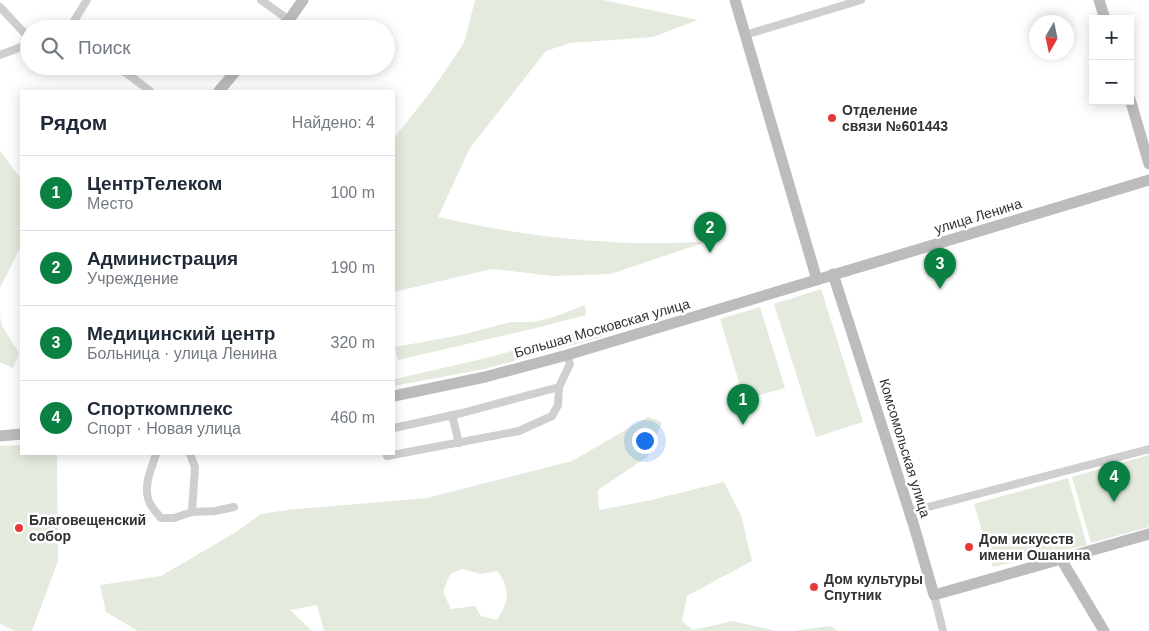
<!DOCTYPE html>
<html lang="ru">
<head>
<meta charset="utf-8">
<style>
	:root { --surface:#fff; --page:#f2f2f3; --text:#1f2937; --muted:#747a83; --line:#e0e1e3; --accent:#0b8043 }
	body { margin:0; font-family:Helvetica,sans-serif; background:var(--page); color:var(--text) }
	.controls { position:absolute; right:15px; top:15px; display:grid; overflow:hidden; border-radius:0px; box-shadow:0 2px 12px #0003 }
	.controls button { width:45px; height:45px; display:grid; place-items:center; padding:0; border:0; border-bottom:1px solid var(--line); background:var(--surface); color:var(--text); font:25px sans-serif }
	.compass { position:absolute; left:1029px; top:15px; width:45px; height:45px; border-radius:50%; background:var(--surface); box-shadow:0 2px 12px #0003; rotate:189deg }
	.you { position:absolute; left:644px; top:440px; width:18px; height:18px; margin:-12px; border:4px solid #fff; border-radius:50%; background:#1a73e8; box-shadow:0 0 0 8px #1a73e833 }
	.badge { display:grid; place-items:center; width:32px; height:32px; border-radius:50%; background:var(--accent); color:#fff; font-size:16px; font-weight:700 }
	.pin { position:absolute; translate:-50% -41px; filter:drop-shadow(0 1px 2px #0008) }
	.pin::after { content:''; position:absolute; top:26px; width:18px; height:15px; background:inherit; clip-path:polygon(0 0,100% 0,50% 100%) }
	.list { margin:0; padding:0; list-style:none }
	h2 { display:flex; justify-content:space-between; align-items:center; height:65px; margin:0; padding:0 20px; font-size:21px }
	h2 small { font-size:16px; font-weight:400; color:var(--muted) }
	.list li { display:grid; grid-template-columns:32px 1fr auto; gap:15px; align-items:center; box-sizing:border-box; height:75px; padding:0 20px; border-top:1px solid var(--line) }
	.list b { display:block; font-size:19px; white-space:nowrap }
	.list p { margin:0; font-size:16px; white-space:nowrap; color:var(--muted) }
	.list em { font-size:16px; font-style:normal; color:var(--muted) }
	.icon { flex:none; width:28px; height:28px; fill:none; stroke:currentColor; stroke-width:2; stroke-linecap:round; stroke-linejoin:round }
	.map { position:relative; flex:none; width:1149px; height:631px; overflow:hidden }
	.search { position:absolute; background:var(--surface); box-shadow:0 2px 12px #0003; left:20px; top:20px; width:375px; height:55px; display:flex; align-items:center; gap:12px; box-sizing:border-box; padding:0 18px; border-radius:28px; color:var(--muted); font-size:19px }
	.panel { position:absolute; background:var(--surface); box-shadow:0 2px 12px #0003; left:20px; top:90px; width:375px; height:365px; border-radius:0px }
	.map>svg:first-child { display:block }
	.green { fill:#e4ebde; fill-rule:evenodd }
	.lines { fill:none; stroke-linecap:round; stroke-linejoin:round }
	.street { stroke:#cfcfcf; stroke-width:8 }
	.secondary { stroke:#bcbcbc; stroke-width:11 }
	.poi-dot { fill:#e63938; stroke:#fff; stroke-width:2 }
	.labels { text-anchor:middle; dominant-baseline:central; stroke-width:5; stroke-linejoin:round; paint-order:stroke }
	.poi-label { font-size:14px; font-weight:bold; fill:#323232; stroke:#fff; text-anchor:start }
	.street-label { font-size:14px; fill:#323232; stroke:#fff }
</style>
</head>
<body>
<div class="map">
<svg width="1149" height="631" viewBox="0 0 1149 631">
	<rect width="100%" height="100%" fill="#fff"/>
	<g class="green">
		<path d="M475 0H603L698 20 653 37 570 43 546 51 470 148 438 217C503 232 570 241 636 243 659 244 682 242 706 242L611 274 553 276 492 269 394 292V138L432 90 464 43Z"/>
		<path d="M0 151 21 179V246L0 288Z"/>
		<path d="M821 289 863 422 816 437 774 304Z"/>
		<path d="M585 305 586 315 540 327 398 360 395 347 461 335 511 322H533L554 317Z"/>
		<path d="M760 307 785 388 744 399 720 319Z"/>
		<path d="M0 314 1 324 19 353 13 368 0 362Z"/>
		<path d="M599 328 602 337 484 369 394 386 395 379 482 359Z"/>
		<path d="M648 417 662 422 647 457 598 490 599 510 647 501 724 482 741 515 752 561 687 596 682 621 693 630 733 621 776 631H324L317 605 290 610 312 631H138L106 612 100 585 161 576 236 532 261 514 287 510 427 498 572 461ZM463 569 480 574 497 571C511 590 509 601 497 620L481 616 475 606 451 609 443 592 450 574Z"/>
		<path d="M21 445V454H57L58 561 32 631H15L0 624V446Z"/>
		<path d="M1149 455V527L1091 543 1072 477Z"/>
		<path d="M1068 478 1087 545 993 567 974 504Z"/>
		<path d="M831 626 838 631H792Z"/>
	</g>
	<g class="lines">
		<g class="street">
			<path d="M261 0 289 20"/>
			<path d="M0 7 29 38"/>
			<path d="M69 29 87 0"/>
			<path d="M745 35 861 0"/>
			<path d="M0 55 29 44"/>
			<path d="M117 66 150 91"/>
			<path d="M452 415 459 443"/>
			<path d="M394 428 462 413 559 387 570 364 567 355"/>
			<path d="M156 454C152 467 144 484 148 498 149 505 156 512 161 518H174L192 512 215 511 234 507"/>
			<path d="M190 454 195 467 192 512"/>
			<path d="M387 456 519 431 552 416 558 405 559 387"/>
			<path d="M909 512 1149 449"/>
			<path d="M934 595 943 631"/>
		</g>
		<g class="secondary">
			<path d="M735 0 817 280"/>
			<path d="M1099 0 1105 19"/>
			<path d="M279 29 289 20 303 0"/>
			<path d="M219 91 240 66"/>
			<path d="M1130 99 1149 164"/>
			<path d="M833 274 914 526 934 595 1149 534"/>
			<path d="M394 396 485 377 567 355 1149 180"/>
			<path d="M0 436 21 434"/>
			<path d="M1061 559 1104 631"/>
		</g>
	</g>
	<g class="poi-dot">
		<circle cx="832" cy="118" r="5"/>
		<circle cx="19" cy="528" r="5"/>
		<circle cx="969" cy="547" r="5"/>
		<circle cx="814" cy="587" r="5"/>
	</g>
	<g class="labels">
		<g class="poi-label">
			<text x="842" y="110">Отделение<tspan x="842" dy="16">связи №601443</tspan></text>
			<text x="29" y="520">Благовещенский<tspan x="29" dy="16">собор</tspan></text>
			<text x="979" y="539">Дом искусств<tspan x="979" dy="16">имени Ошанина</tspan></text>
			<text x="824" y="579">Дом культуры<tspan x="824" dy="16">Спутник</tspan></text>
		</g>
		<g class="street-label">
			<text transform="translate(978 216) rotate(-17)">улица Ленина</text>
			<text transform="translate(602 328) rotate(-16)">Большая Московская улица</text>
			<text transform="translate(905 448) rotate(73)">Комсомольская улица</text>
		</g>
	</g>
</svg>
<div class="controls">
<button>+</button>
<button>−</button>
</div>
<svg class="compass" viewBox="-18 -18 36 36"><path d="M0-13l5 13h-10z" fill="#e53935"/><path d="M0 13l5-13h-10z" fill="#747a83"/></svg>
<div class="you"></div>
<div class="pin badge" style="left:743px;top:425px">1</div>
<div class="pin badge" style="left:710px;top:253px">2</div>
<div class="pin badge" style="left:940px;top:289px">3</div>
<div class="pin badge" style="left:1114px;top:502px">4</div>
<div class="search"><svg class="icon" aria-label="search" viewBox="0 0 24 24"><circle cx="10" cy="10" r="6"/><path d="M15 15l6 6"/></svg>Поиск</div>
<section class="panel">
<h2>Рядом<small>Найдено: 4</small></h2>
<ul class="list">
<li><span class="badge">1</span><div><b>ЦентрТелеком</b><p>Место</p></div><em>100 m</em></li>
<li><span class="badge">2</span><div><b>Администрация</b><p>Учреждение</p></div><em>190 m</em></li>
<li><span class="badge">3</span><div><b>Медицинский центр</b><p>Больница · улица Ленина</p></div><em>320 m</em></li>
<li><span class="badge">4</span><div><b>Спорткомплекс</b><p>Спорт · Новая улица</p></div><em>460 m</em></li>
</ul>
</section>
</div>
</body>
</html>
